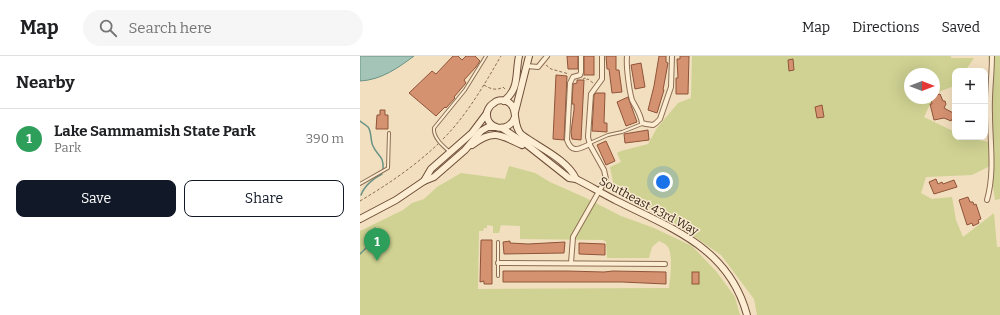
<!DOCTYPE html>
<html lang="en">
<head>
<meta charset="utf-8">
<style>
	:root { --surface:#fff; --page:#f6f6f6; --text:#202124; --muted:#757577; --line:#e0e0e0; --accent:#111827 }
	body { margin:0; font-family:Bitter,serif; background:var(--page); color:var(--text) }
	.controls { position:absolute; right:12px; top:12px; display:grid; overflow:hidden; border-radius:8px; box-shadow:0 4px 16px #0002 }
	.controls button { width:36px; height:36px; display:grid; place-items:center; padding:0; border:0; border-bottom:1px solid var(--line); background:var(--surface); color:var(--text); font:20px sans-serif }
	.compass { position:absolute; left:544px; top:12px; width:36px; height:36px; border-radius:50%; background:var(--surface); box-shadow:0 4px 16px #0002; rotate:90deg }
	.you { position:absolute; left:303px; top:126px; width:14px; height:14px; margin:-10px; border:3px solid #fff; border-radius:50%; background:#1a73e8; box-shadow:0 0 0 6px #1a73e833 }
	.badge { display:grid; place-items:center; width:26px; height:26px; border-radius:50%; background:var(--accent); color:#fff; font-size:13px; font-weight:700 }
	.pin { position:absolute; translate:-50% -33px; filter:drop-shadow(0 1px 2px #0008) }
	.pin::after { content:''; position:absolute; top:21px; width:14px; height:12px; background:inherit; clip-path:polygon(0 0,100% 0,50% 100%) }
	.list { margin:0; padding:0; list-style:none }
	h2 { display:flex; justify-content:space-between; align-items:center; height:52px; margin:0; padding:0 16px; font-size:17px }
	h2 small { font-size:13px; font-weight:400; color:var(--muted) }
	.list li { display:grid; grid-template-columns:26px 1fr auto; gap:12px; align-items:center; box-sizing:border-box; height:60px; padding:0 16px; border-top:1px solid var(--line) }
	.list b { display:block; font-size:15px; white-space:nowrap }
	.list p { margin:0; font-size:13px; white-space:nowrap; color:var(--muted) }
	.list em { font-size:13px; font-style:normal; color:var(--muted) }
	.actions { display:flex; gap:8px; padding:12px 16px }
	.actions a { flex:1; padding:9px 0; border:1px solid var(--accent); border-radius:8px; text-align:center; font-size:14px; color:var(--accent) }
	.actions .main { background:var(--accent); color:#fff }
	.icon { flex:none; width:22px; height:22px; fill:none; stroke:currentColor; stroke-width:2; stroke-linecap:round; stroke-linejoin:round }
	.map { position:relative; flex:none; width:640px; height:259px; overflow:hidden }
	header { display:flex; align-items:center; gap:24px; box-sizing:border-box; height:56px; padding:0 20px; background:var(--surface); border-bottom:1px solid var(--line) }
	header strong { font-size:19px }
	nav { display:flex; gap:22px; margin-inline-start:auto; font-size:14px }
	.search { width:280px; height:36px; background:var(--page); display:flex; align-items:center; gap:10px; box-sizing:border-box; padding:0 14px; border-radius:22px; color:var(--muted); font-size:15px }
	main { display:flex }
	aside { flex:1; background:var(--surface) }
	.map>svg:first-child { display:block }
	.green { fill:#cfd292; fill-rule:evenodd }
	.water { fill:#a3c4b7; stroke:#699385 }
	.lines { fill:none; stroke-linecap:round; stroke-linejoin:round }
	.stream { stroke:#699385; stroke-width:1.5 }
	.building { fill:#d59271; stroke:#8f5439 }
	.lane-casing { stroke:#8d6e55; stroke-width:4 }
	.street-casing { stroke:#8d6e55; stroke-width:6 }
	.secondary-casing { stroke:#6f4f39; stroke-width:8 }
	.path { stroke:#8d6e55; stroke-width:1; stroke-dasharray:3 2; stroke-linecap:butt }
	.lane { stroke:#fcedd3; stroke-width:2 }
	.street { stroke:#fcedd3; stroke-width:4 }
	.secondary { stroke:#fcedd3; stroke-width:6 }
	.labels { text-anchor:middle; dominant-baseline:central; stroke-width:3; stroke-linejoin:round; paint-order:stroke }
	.street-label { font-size:12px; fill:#3b281b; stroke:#f9ead0 }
</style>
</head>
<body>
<header>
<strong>Map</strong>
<div class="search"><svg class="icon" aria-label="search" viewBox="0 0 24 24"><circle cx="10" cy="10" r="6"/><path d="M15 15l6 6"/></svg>Search here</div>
<nav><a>Map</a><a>Directions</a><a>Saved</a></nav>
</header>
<main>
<aside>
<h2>Nearby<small></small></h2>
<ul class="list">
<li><span class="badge" style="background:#2e9e5b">1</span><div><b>Lake Sammamish State Park</b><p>Park</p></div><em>390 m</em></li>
</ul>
<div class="actions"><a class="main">Save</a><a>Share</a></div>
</aside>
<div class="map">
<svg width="640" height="259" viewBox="0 0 640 259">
	<rect width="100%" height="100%" fill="#f2dfbf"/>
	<g class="green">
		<path d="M332 0H591V2H614L605 15H595L594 30 576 37 574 40V18H550V42H573L564 61 595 76V81H605L629 86 631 21 628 0H640V143L635 144 630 110 612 119 566 121 561 137 572 143 592 141 596 164 603 181 634 157 637 191H640V259H397L394 243 361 199 307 162 254 131 250 111 261 106 257 97 261 95 288 88 297 72 318 47 331 42Z"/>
		<path d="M149 110 175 117 190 126 226 142 261 160 294 172 332 190 356 215 375 241 380 259H0V175L43 154 52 147 64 143 77 131 101 117 145 123ZM127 169 133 170V177H139L141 169H137L160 170V183L243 184 246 186 247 202H289L292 191 299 185C303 187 307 188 309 193 313 204 310 221 309 232L118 233 119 175H123L124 172H127Z"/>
	</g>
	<path class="water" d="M0 0H54C38 12 21 24 0 25Z"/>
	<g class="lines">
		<g class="stream">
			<path d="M0 65C3 67 6 69 8 71 12 76 10 84 13 90 17 100 24 99 23 113"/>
			<path d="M1 139C4 130 14 122 22 118"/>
			<path d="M0 198 12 186 15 172"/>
		</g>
	</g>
	<g class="building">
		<path d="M93 0H98L102 4 106 0H115L120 5 116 11 104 24 106 27 94 41 95 42 86 52 85 51 76 60 49 37 72 15 76 18Z"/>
		<path d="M207 0H218V13H208Z"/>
		<rect x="224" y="0" width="10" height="19"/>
		<path d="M246 0H256V14H259L262 36 252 37 249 13H247Z"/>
		<path d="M299 0H306V6L308 7 303 34H304L297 57 288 54 294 30Z"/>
		<path d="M320 0H329L328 38H316V22H318L317 3H320Z"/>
		<path d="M433 3 434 14 429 15 428 4Z"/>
		<path d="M281 7 285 31 275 33 271 9Z"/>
		<path d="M196 19 207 20 204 84 193 83Z"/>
		<path d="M217 24H224L221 84 212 83 211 76 214 54V48H212L213 28 217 27Z"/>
		<path d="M236 37H245L244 67H247V76L232 75 234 39Z"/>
		<path d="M580 38 583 45H585L586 48 584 52 595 58 591 65 584 62 574 64 570 48H572L571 43 574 42V40Z"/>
		<path d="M268 41 277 66 266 70 257 46Z"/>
		<path d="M462 49 464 61 457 62 455 51Z"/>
		<path d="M20 54H25V59H28V73H16L17 59H20Z"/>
		<path d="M288 74 289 84 265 87 264 78Z"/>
		<path d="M246 85 255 105 246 109 237 89Z"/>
		<path d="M576 123 578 128 582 126 583 128 594 124 597 131 574 138 569 126Z"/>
		<path d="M608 141 610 146H613L614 149 616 148 621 163 618 164 619 167 613 170 612 167 607 169 599 144Z"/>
		<path d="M121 184H132V228H124V225L120 226Z"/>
		<path d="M150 185V187L168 188 205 186 204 197 144 198 143 186Z"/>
		<path d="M219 187 245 188V199L219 198Z"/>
		<path d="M143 215H207L244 216 253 215 306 216V228L262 226H143Z"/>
		<rect x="332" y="216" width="7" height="12"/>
	</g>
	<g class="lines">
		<g class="lane-casing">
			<g id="lane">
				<path d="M230 87 248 79 262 76 282 68"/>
				<path d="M90 96C83 90 73 82 74 72L105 34 126 0"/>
				<path d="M0 128 28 112 29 77"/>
				<path d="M138 220V186"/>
			</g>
		</g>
		<g class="street-casing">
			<g id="street">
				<path d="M221 0V16L220 19 213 21 210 27 207 84C212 98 219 93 230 88"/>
				<path d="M267 0C266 10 269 34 272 44 276 52 280 56 282 67L286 68 293 69 296 67 300 63 311 31 312 0"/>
				<path d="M167 10 178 11 187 0"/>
				<path d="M627 144C635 116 630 87 630 58 629 39 632 19 632 0"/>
				<path d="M138 207 305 208"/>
				<path d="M211 207 213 181 246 123 244 114 230 89 228 81 231 38 242 23V0"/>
			</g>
		</g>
		<g class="secondary-casing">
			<g id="secondary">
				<path d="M144 45C160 32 155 18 159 0"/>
				<path d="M155 56 169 0"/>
				<path d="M155 61C149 78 125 74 127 56 128 53 130 49 134 47 137 44 142 44 146 45 160 50 151 70 162 79 178 91 208 104 216 123"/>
				<path d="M142 72 166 88 209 122 216 123C230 130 243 138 257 145 313 173 369 192 387 259"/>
				<path d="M112 89C134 73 140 79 162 89"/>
				<path d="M64 125 71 113 112 77 127 57"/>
				<path d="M0 163 36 144 64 125 74 121 105 94 121 75 128 71H135"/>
			</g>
		</g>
		<g class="path">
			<path d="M186 9 191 13 209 18"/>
			<path d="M223 23 225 22 226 24 228 23 233 27"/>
			<path d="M124 29C130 33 137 35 143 31L146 34"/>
			<path d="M83 83C107 59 124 29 141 0"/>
			<path d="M0 145C27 129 55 110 78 88"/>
		</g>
		<use href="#lane" class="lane"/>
		<use href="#street" class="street"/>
		<use href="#secondary" class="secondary"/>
	</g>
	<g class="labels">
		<g class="street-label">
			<text transform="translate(289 150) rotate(28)">Southeast 43rd Way</text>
		</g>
	</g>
</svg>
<div class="controls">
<button>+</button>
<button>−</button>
</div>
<svg class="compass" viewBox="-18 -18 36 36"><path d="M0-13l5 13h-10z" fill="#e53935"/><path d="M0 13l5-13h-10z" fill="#757577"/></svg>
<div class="you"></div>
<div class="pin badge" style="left:17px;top:205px;background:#2e9e5b">1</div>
</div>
</main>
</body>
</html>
